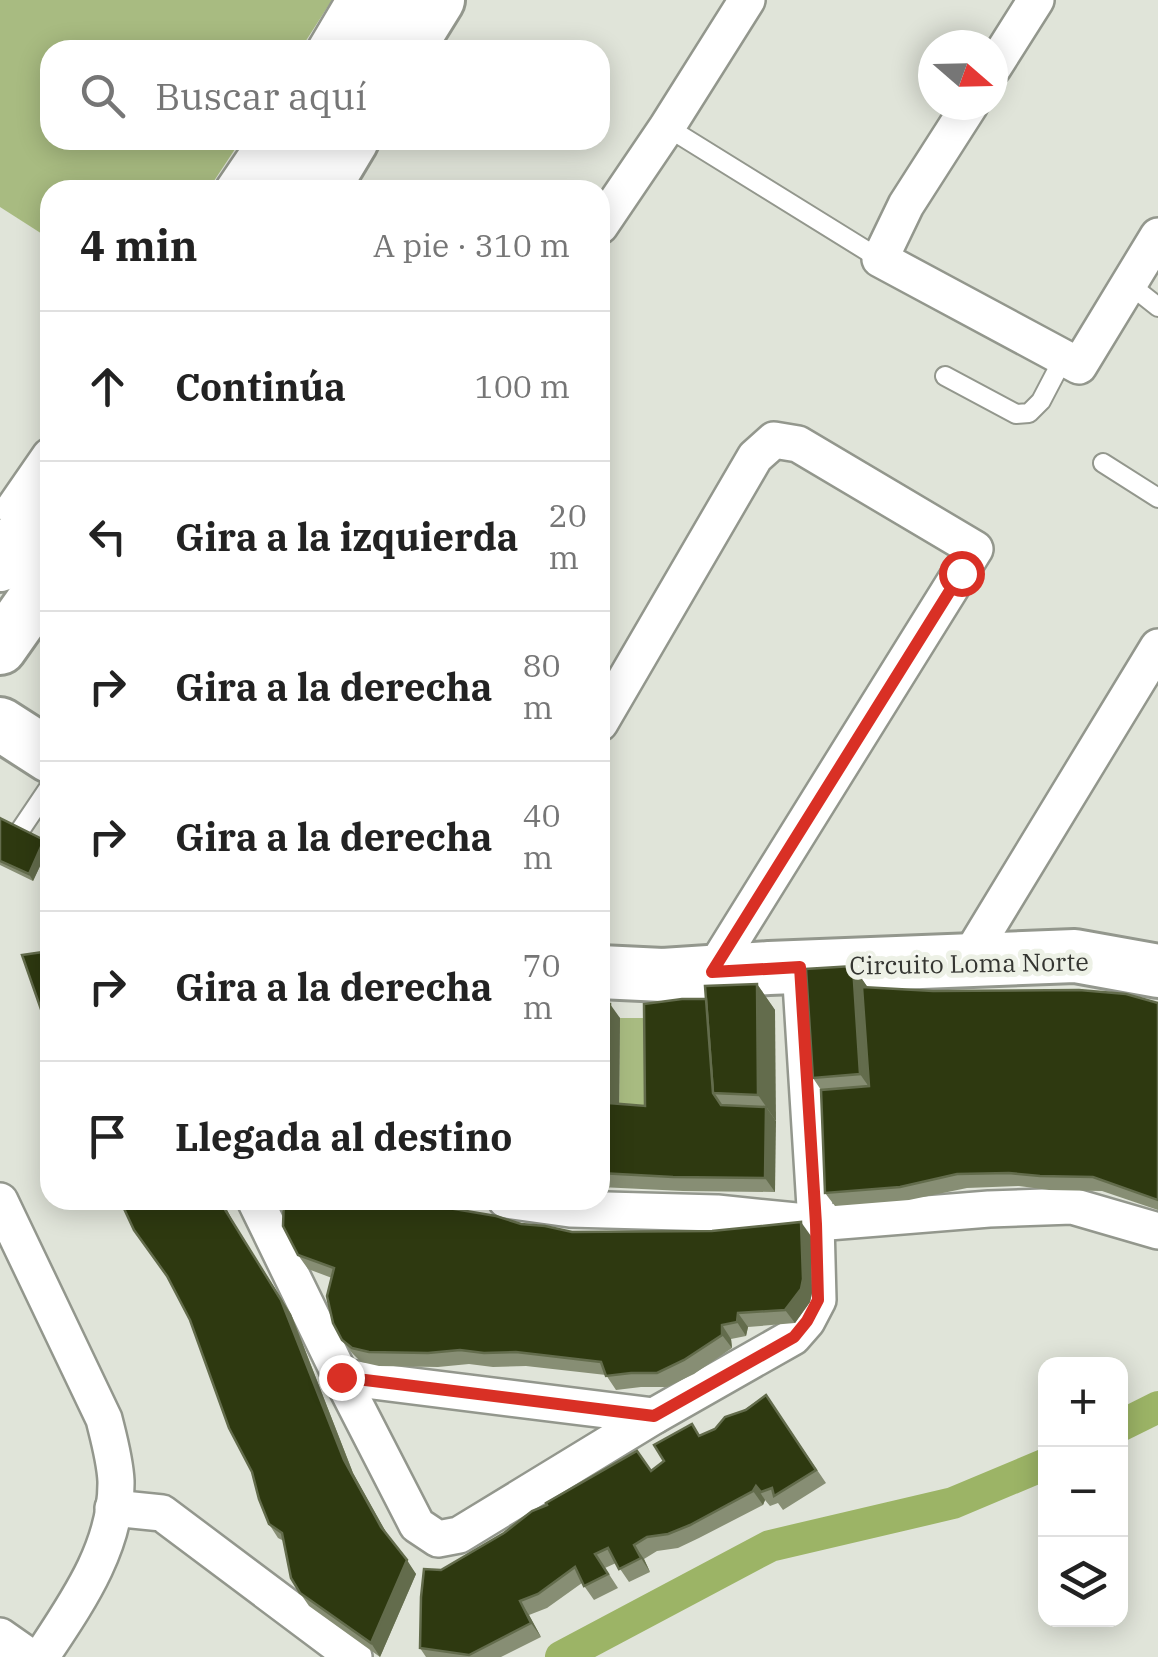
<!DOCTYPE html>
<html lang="es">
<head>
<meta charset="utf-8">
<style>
	:root { --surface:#fff; --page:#f2f2f2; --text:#222; --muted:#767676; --line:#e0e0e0 }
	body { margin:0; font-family:"IBM Plex Serif",serif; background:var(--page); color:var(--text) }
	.controls { position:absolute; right:30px; bottom:30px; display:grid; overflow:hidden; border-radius:20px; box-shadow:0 5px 25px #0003 }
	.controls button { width:90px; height:90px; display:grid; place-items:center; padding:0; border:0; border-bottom:2px solid var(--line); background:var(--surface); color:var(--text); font:50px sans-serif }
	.compass { position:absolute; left:918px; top:30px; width:90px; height:90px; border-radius:50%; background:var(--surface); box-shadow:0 5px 25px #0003; rotate:110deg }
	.stop { position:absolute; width:30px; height:30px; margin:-22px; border:8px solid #d93025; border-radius:50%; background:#fff }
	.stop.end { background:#d93025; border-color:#fff; box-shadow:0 2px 10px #0008 }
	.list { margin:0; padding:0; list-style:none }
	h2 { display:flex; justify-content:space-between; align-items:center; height:130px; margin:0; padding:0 40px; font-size:42px }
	h2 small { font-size:32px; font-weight:400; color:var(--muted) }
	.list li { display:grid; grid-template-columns:65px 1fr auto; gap:30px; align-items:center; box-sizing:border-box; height:150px; padding:0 40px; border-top:2px solid var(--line) }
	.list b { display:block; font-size:38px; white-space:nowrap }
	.list em { font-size:32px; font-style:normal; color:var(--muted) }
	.icon { flex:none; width:55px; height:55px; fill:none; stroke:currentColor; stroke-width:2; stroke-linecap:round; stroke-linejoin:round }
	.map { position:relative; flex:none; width:1158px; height:1657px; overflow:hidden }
	.search { position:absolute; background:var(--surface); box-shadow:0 5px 25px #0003; left:40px; top:40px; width:570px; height:110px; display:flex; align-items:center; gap:25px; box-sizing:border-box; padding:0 35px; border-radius:30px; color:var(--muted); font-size:38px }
	.panel { position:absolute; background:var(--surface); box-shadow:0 5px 25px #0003; left:40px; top:180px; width:570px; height:1030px; border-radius:30px }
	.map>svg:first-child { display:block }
	.green { fill:#a8bb81 }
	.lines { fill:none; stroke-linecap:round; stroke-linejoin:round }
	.canal { stroke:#9cb466; stroke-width:32 }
	.lane-casing { stroke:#93978d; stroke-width:22 }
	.street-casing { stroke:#93978d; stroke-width:40 }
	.secondary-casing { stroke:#93978d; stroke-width:58 }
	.lane { stroke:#fff; stroke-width:18 }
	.street { stroke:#fff; stroke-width:35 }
	.secondary { stroke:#fff; stroke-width:52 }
	.wall { fill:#878e74 }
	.shaded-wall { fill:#636c4c }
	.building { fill:#2e3910; stroke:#636c4c; stroke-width:2.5 }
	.route { stroke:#d93025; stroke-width:12 }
	.labels { text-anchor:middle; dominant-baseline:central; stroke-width:10; stroke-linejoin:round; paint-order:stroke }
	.street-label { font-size:25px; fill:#343531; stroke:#edf1e6 }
</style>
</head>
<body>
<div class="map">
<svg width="1158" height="1657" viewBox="0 0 1158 1657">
	<rect width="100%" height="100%" fill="#e0e4d9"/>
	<g class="green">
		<path d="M0 0H332L300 50H50V140H241L208 190H50V239L0 207Z"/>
		<path d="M620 1018H653L654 1119 619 1117Z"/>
	</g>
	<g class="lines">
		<g class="canal">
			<path d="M1120 1426 1158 1407"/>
			<path d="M561 1657 770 1546 953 1503 1046 1464"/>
		</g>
		<g class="lane-casing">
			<g id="lane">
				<path d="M667 127 880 259"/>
				<path d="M1129 284 1158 307"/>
				<path d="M945 376 1016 414 1029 413 1041 401 1064 357"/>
				<path d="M1103 463 1158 498"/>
				<path d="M19 832 50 786"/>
			</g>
		</g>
		<g class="street-casing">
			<g id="street">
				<path d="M325 50 354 1"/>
				<path d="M993 68 1036 0"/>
				<path d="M970 105 906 205 880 259 1079 366 1158 236"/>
				<path d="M233 190 267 140"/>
				<path d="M600 226 667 127 747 0"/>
				<path d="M14 508 50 456"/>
				<path d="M600 723 755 457 774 440 798 444 975 549 712 972"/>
				<path d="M967 961 1158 647"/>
				<path d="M255 1200 341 1377 417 1525 438 1539 459 1535 654 1416 793 1337 807 1321 818 1300 816 1223 800 967"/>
				<path d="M506 1200 570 1209 717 1213 816 1223 989 1209 1072 1206 1158 1231"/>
				<path d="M0 1201 104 1419C109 1439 115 1460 116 1481 117 1547 76 1604 41 1657"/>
				<path d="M341 1377 654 1416"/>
				<path d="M113 1508 162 1513 354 1657"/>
				<path d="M0 1636 30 1657"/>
			</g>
		</g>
		<g class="secondary-casing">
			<g id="secondary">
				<path d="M354 50 384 0"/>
				<path d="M407 50 438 0"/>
				<path d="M268 190 299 140"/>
				<path d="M322 190 352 140"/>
				<path d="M0 565 50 495"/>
				<path d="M0 648 50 577"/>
				<path d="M0 724 50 756"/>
				<path d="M600 972 663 975 769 968 1075 956 1158 971"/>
			</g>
		</g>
		<use href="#lane" class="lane"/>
		<use href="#street" class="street"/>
		<use href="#secondary" class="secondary"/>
	</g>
	<g class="wall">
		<path d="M0 818 44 840 49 847 33 881 0 865Z"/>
		<path d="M853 966 868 988 1158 1003V1210L1102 1191 1049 1190 1019 1186 967 1188 909 1200 835 1206 825 1193 821 1090 813 1078Z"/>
		<path d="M757 984 775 1010V1192L683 1191 600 1187V1004L620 1018 619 1104 645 1106 706 999Z"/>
		<path d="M120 1200H222L234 1224 291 1314 353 1473 388 1536 416 1574 380 1657 309 1606 300 1593 284 1541 278 1538 269 1524 252 1472 190 1320 168 1277Z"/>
		<path d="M521 1224 572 1232 811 1236 812 1293 810 1302 795 1323 748 1327 746 1336 731 1339 732 1348 694 1374 667 1387H641L616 1390 606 1375 526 1366 493 1367 469 1364 438 1367 379 1366 361 1362 352 1353 342 1340 332 1278 308 1269 298 1255Z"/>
		<path d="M766 1395 826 1483 783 1510 778 1503 770 1506 765 1500 763 1505 699 1538 678 1548 657 1551 644 1559 650 1572 629 1582 616 1563 605 1568 618 1588 594 1600 582 1583 547 1608 529 1615 541 1637 501 1657H426L420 1648 441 1570 651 1471 700 1436 715 1429Z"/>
	</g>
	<g class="shaded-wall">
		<path d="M44 840 49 847 33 881 29 874Z"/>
		<path d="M853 966 871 992 878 1100 860 1074Z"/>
		<path d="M757 984 775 1010 776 1121 758 1095Z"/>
		<path d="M610 1004 620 1018 619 1117 609 1103Z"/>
		<path d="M766 1107 776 1121 775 1192 765 1178Z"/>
		<path d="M219 1200H222L234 1224 291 1314 353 1473 391 1541 381 1527 344 1460Z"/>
		<path d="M801 1222 811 1236 812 1293 810 1302 795 1323 785 1310Z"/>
		<path d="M738 1313 748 1327 746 1336 737 1322Z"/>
		<path d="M722 1325 731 1339 732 1348 722 1335Z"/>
		<path d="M756 1486 765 1500 763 1505 753 1491Z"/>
		<path d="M634 1545 644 1559 650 1572 641 1558Z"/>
		<path d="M407 1560 416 1574 380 1657 371 1643Z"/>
		<path d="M520 1601 529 1615 541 1637 531 1623Z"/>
	</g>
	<g class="building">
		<path d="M0 818 44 840 29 874 0 861Z"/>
		<path d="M50 951V1035L22 955Z"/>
		<path d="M853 966 860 1074 813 1078 806 969Z"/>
		<path d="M757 984 758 1095 713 1093 705 986Z"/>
		<path d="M862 987 933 991 1079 990 1126 994 1158 1003V1200L1093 1177 1040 1176 1009 1173 957 1174 900 1187 825 1193 821 1090 869 1086Z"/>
		<path d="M682 999H706L713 1093 721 1105 766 1107 765 1178 673 1177 600 1173V1004H610L609 1103 645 1106 644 1004Z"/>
		<path d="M120 1200H219L281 1300 344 1460 381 1527 407 1560 371 1643 300 1593 291 1578 282 1533 269 1524 259 1499 252 1472 229 1428 190 1320 167 1276 134 1230Z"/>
		<path d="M284 1200H401L496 1216 521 1224 545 1226 572 1232 712 1231 801 1222 803 1279 801 1289 785 1310 738 1313 737 1322 722 1325V1335L684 1360 657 1373H631L606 1376 601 1362 516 1352 484 1353 460 1350 428 1353 369 1352 352 1348 342 1340 333 1323 327 1296 334 1268 298 1255 283 1226Z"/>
		<path d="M766 1395 816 1470 774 1496 772 1488 761 1492 756 1486 753 1491 690 1525 668 1534 647 1537 634 1545 641 1558 619 1569 608 1548 595 1554 608 1574 584 1586 575 1567 538 1594 520 1601 531 1623 469 1655 420 1648 421 1597 424 1569 441 1570 504 1533 532 1511 547 1505 546 1503 637 1451 651 1471 664 1461 654 1445 692 1424 699 1436 715 1429 725 1417 746 1410Z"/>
	</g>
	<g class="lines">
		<path class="route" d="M341 1377 654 1416 794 1337 807 1321 818 1300 816 1224 800 967 712 972 961 573"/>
	</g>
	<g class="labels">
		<g class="street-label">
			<text transform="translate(969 963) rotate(-1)">Circuito Loma Norte</text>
		</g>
	</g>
</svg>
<div class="controls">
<button>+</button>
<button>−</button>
<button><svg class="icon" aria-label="layers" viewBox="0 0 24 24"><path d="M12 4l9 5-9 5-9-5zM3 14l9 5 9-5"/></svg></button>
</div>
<svg class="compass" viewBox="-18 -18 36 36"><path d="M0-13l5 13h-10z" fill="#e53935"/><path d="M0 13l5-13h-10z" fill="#767676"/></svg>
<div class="stop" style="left:961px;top:573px"></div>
<div class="stop end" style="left:341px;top:1377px"></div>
<div class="search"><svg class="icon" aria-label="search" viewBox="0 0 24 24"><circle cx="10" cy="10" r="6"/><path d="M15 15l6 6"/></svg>Buscar aquí</div>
<section class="panel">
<h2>4 min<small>A pie · 310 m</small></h2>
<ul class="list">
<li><svg class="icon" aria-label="ahead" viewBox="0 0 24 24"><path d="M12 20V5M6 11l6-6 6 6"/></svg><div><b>Continúa</b></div><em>100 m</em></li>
<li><svg class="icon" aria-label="left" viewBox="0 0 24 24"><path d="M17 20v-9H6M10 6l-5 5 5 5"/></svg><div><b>Gira a la izquierda</b></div><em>20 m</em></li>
<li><svg class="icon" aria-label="right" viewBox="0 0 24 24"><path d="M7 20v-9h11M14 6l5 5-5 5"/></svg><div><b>Gira a la derecha</b></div><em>80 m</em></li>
<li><svg class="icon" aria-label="right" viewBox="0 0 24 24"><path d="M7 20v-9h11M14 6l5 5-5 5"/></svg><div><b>Gira a la derecha</b></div><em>40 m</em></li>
<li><svg class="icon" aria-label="right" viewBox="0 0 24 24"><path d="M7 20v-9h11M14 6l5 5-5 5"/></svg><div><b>Gira a la derecha</b></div><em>70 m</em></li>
<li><svg class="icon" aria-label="arrive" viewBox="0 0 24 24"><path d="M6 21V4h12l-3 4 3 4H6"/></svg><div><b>Llegada al destino</b></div></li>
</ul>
</section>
</div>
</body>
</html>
